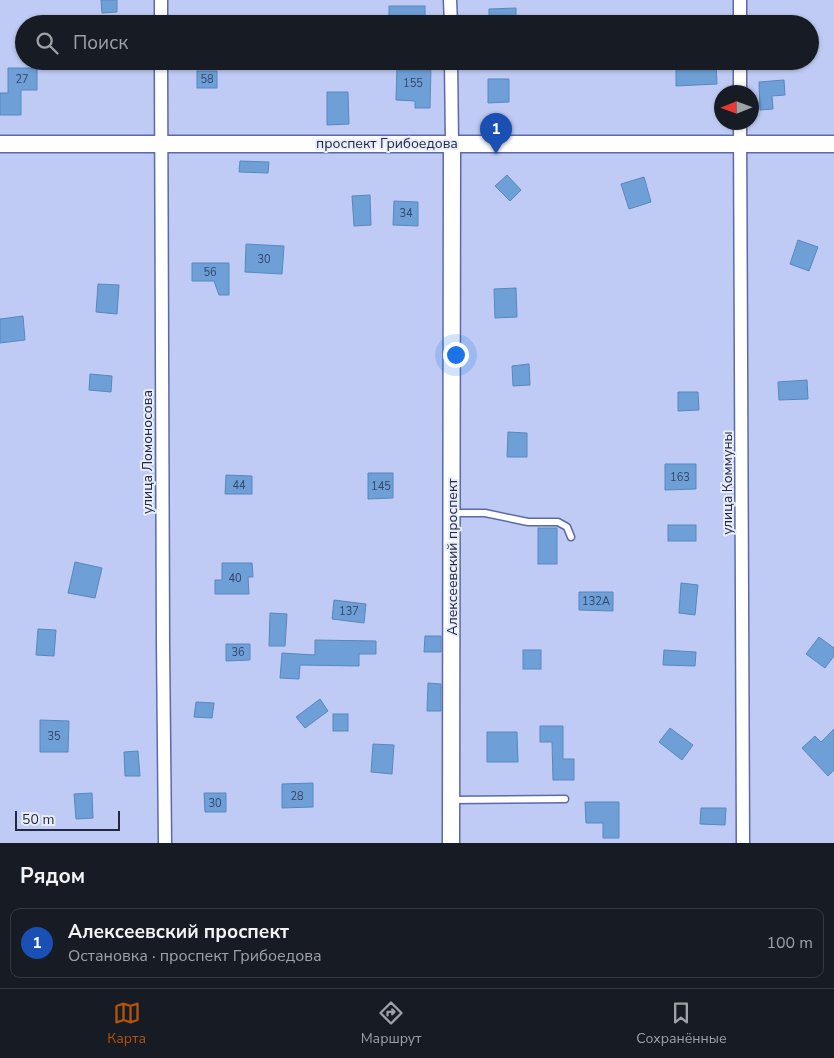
<!DOCTYPE html>
<html lang="ru">
<head>
<meta charset="utf-8">
<style>
	:root { --surface:#171b24; --page:#20242c; --text:#f1f3f6; --muted:#9ea1a6; --line:#363941; --accent:#b45309 }
	body { margin:0; font-family:"Nunito Sans",sans-serif; background:var(--page); color:var(--text) }
	.compass { position:absolute; left:714px; top:85px; width:45px; height:45px; border-radius:50%; background:var(--surface); box-shadow:0 1px 4px #0004; rotate:269deg }
	.scale { position:absolute; left:15px; bottom:12px; width:105px; box-sizing:border-box; padding-left:5px; border:2px solid #222842; border-top:0; font-size:14px; line-height:18px; white-space:nowrap; color:#222842; -webkit-text-stroke:4px #e8edfb; paint-order:stroke }
	.you { position:absolute; left:455px; top:354px; width:18px; height:18px; margin:-12px; border:4px solid #fff; border-radius:50%; background:#1a73e8; box-shadow:0 0 0 8px #1a73e833 }
	.badge { display:grid; place-items:center; width:32px; height:32px; border-radius:50%; background:var(--accent); color:#fff; font-size:16px; font-weight:700 }
	.pin { position:absolute; translate:-50% -41px; filter:drop-shadow(0 1px 2px #0008) }
	.pin::after { content:''; position:absolute; top:26px; width:18px; height:15px; background:inherit; clip-path:polygon(0 0,100% 0,50% 100%) }
	.list { margin:0; padding:0; list-style:none }
	h2 { display:flex; justify-content:space-between; align-items:center; height:65px; margin:0; padding:0 20px; font-size:21px }
	h2 small { font-size:16px; font-weight:400; color:var(--muted) }
	.list li { display:grid; grid-template-columns:32px 1fr auto; gap:15px; align-items:center; box-sizing:border-box; height:70px; margin:0 10px 10px; padding:0 10px; border:1px solid var(--line); border-radius:10px }
	.list b { display:block; font-size:19px; white-space:nowrap }
	.list p { margin:0; font-size:16px; white-space:nowrap; color:var(--muted) }
	.list em { font-size:16px; font-style:normal; color:var(--muted) }
	.icon { flex:none; width:28px; height:28px; fill:none; stroke:currentColor; stroke-width:2; stroke-linecap:round; stroke-linejoin:round }
	.map { position:relative; flex:none; width:834px; height:843px; overflow:hidden }
	.search { position:absolute; background:var(--surface); box-shadow:0 1px 4px #0004; left:15px; right:15px; top:15px; height:55px; display:flex; align-items:center; gap:12px; box-sizing:border-box; padding:0 18px; border-radius:28px; color:var(--muted); font-size:19px }
	.sheet { height:145px; background:var(--surface) }
	nav { display:flex; justify-content:space-around; align-items:center; box-sizing:border-box; height:70px; border-top:1px solid var(--line); background:var(--surface); font-size:14px; color:var(--muted) }
	nav a { display:grid; justify-items:center; gap:2px }
	nav .on { color:var(--accent) }
	.map>svg:first-child { display:block }
	.building { fill:#6e9fd6; stroke:#5888be }
	.lines { fill:none; stroke-linecap:round; stroke-linejoin:round }
	.service-casing { stroke:#5b6aa7; stroke-width:9 }
	.minor-casing { stroke:#5b6aa7; stroke-width:15 }
	.tertiary-casing { stroke:#5b6aa7; stroke-width:19 }
	.service { stroke:#fff; stroke-width:6 }
	.minor { stroke:#fff; stroke-width:12 }
	.tertiary { stroke:#fff; stroke-width:16 }
	.labels { text-anchor:middle; dominant-baseline:central; stroke-width:4; stroke-linejoin:round; paint-order:stroke }
	.number-label { font-size:11px; fill:#354667 }
	.street-label { font-size:14px; fill:#222842; stroke:#e8edfb }
</style>
</head>
<body>
<div class="map">
<svg width="834" height="843" viewBox="0 0 834 843">
	<rect width="100%" height="100%" fill="#bfcbf4"/>
	<g class="building">
		<path d="M101 0H117V12L102 13Z"/>
		<rect x="389" y="6" width="36" height="18"/>
		<path d="M516 8V21L489 22V9Z"/>
		<path d="M716 64 717 84 676 86V65Z"/>
		<path d="M397 65 431 66 430 108H415V101L396 100Z"/>
		<path d="M8 68H37V90H21V115H0V93H8Z"/>
		<rect x="197" y="71" width="20" height="17"/>
		<path d="M488 79H509V102L488 103Z"/>
		<path d="M784 80 785 95 772 96 773 109 760 110 759 82Z"/>
		<path d="M327 92H348L349 124 327 125Z"/>
		<path d="M240 161 269 162 268 173 239 172Z"/>
		<path d="M507 175 521 190 510 201 495 186Z"/>
		<path d="M644 177 651 202 629 209 621 184Z"/>
		<path d="M370 195 371 225 354 226 352 196Z"/>
		<path d="M394 201 418 202V226L393 225Z"/>
		<path d="M798 240 818 247 809 271 790 264Z"/>
		<path d="M246 244 284 246 282 274 245 272Z"/>
		<path d="M192 263H229V295H219L214 281H192Z"/>
		<path d="M98 284 119 285 117 314 96 312Z"/>
		<path d="M516 288 517 317 495 318 494 289Z"/>
		<path d="M23 316 25 340 0 343V319Z"/>
		<path d="M529 364 530 385 513 386 512 366Z"/>
		<path d="M90 374 112 376 111 392 89 390Z"/>
		<path d="M807 380 808 399 779 400 778 382Z"/>
		<path d="M678 392H698L699 410 678 411Z"/>
		<path d="M508 432 527 433V457H507Z"/>
		<path d="M665 464H696V489L665 490Z"/>
		<path d="M368 473H393V498L368 499Z"/>
		<path d="M226 475 252 476V494H225Z"/>
		<rect x="668" y="525" width="28" height="16"/>
		<rect x="538" y="528" width="19" height="36"/>
		<path d="M75 562 102 568 95 598 68 593Z"/>
		<path d="M222 563H252L253 577H248L249 594H215V580H222Z"/>
		<path d="M681 583 698 585 695 615 679 613Z"/>
		<path d="M579 592H613V611L579 610Z"/>
		<path d="M334 600 366 604 364 623 332 619Z"/>
		<path d="M270 613 287 614 285 646H269Z"/>
		<path d="M38 629 56 630 54 656 36 655Z"/>
		<path d="M425 636H441V652H424Z"/>
		<path d="M819 637 834 648V656L825 668 806 654Z"/>
		<path d="M315 640 376 641V654H359V666L300 665 299 679 280 678 282 653 315 655Z"/>
		<path d="M226 644H250V660L226 661Z"/>
		<rect x="523" y="650" width="18" height="19"/>
		<path d="M664 650 696 652 695 666 663 665Z"/>
		<path d="M428 683 441 684V711H427Z"/>
		<path d="M320 699 328 711 305 728 296 717Z"/>
		<path d="M196 702 214 703 212 718 194 717Z"/>
		<rect x="333" y="714" width="15" height="17"/>
		<path d="M40 720 69 721 68 752H40Z"/>
		<path d="M540 726H563V759H574V780H553L552 742H540Z"/>
		<path d="M670 728 693 745 682 760 659 742Z"/>
		<path d="M834 729V770L828 776 802 748 815 736 821 742Z"/>
		<path d="M487 732H517L518 762H487Z"/>
		<path d="M373 744 394 745 392 774 371 772Z"/>
		<path d="M138 751 140 776H125L124 752Z"/>
		<path d="M313 783V807L282 808V784Z"/>
		<path d="M92 793 93 818 76 819 74 794Z"/>
		<path d="M204 793H226V812H205Z"/>
		<path d="M585 802H619V838H603V823H586Z"/>
		<path d="M701 808H726L725 825 700 824Z"/>
	</g>
	<g class="lines">
		<g class="service-casing">
			<g id="service">
				<path d="M453 513H485L528 522H558L567 527 571 537"/>
				<path d="M451 800 565 799"/>
			</g>
		</g>
		<g class="minor-casing">
			<g id="minor">
				<path d="M450 0 451 24"/>
				<path d="M740 0V24"/>
				<path d="M161 24V0"/>
				<path d="M161 61 163 644 165 843"/>
				<path d="M451 61 452 143"/>
				<path d="M740 61V92"/>
				<path d="M740 122 743 843"/>
			</g>
		</g>
		<g class="tertiary-casing">
			<g id="tertiary">
				<path d="M0 144H834"/>
				<path d="M451 843 452 143"/>
			</g>
		</g>
		<use href="#service" class="service"/>
		<use href="#minor" class="minor"/>
		<use href="#tertiary" class="tertiary"/>
	</g>
	<g class="labels">
		<g class="number-label">
			<text x="22" y="79">27</text>
			<text x="207" y="79">58</text>
			<text x="413" y="83">155</text>
			<text x="406" y="213">34</text>
			<text x="264" y="259">30</text>
			<text x="210" y="272">56</text>
			<text x="680" y="477">163</text>
			<text x="239" y="485">44</text>
			<text x="381" y="486">145</text>
			<text x="235" y="578">40</text>
			<text x="596" y="601">132А</text>
			<text x="349" y="611">137</text>
			<text x="238" y="652">36</text>
			<text x="54" y="736">35</text>
			<text x="297" y="796">28</text>
			<text x="215" y="803">30</text>
		</g>
		<g class="street-label">
			<text x="387" y="143">проспект Грибоедова</text>
			<text transform="translate(147 452) rotate(-90)">улица Ломоносова</text>
			<text transform="translate(727 483) rotate(-90)">улица Коммуны</text>
			<text transform="translate(452 557) rotate(-90)">Алексеевский проспект</text>
		</g>
	</g>
</svg>
<svg class="compass" viewBox="-18 -18 36 36"><path d="M0-13l5 13h-10z" fill="#e53935"/><path d="M0 13l5-13h-10z" fill="#9ea1a6"/></svg>
<div class="scale">50 m</div>
<div class="you"></div>
<div class="pin badge" style="left:496px;top:154px;background:#1a4fb4">1</div>
<div class="search"><svg class="icon" aria-label="search" viewBox="0 0 24 24"><circle cx="10" cy="10" r="6"/><path d="M15 15l6 6"/></svg>Поиск</div>
</div>
<section class="sheet">
<h2>Рядом<small></small></h2>
<ul class="list">
<li><span class="badge" style="background:#1a4fb4">1</span><div><b>Алексеевский проспект</b><p>Остановка · проспект Грибоедова</p></div><em>100 m</em></li>
</ul>
</section>
<nav>
<a class="on"><svg class="icon" aria-label="map" viewBox="0 0 24 24"><path d="M3 6l6-2 6 2 6-2v14l-6 2-6-2-6 2zM9 4v14M15 6v14"/></svg>Карта</a>
<a><svg class="icon" aria-label="directions" viewBox="0 0 24 24"><path d="M12 3l9 9-9 9-9-9zM9 14v-3h6M13 9l2 2-2 2"/></svg>Маршрут</a>
<a><svg class="icon" aria-label="saved" viewBox="0 0 24 24"><path d="M7 4h10v16l-5-4-5 4z"/></svg>Сохранённые</a>
</nav>
</body>
</html>
